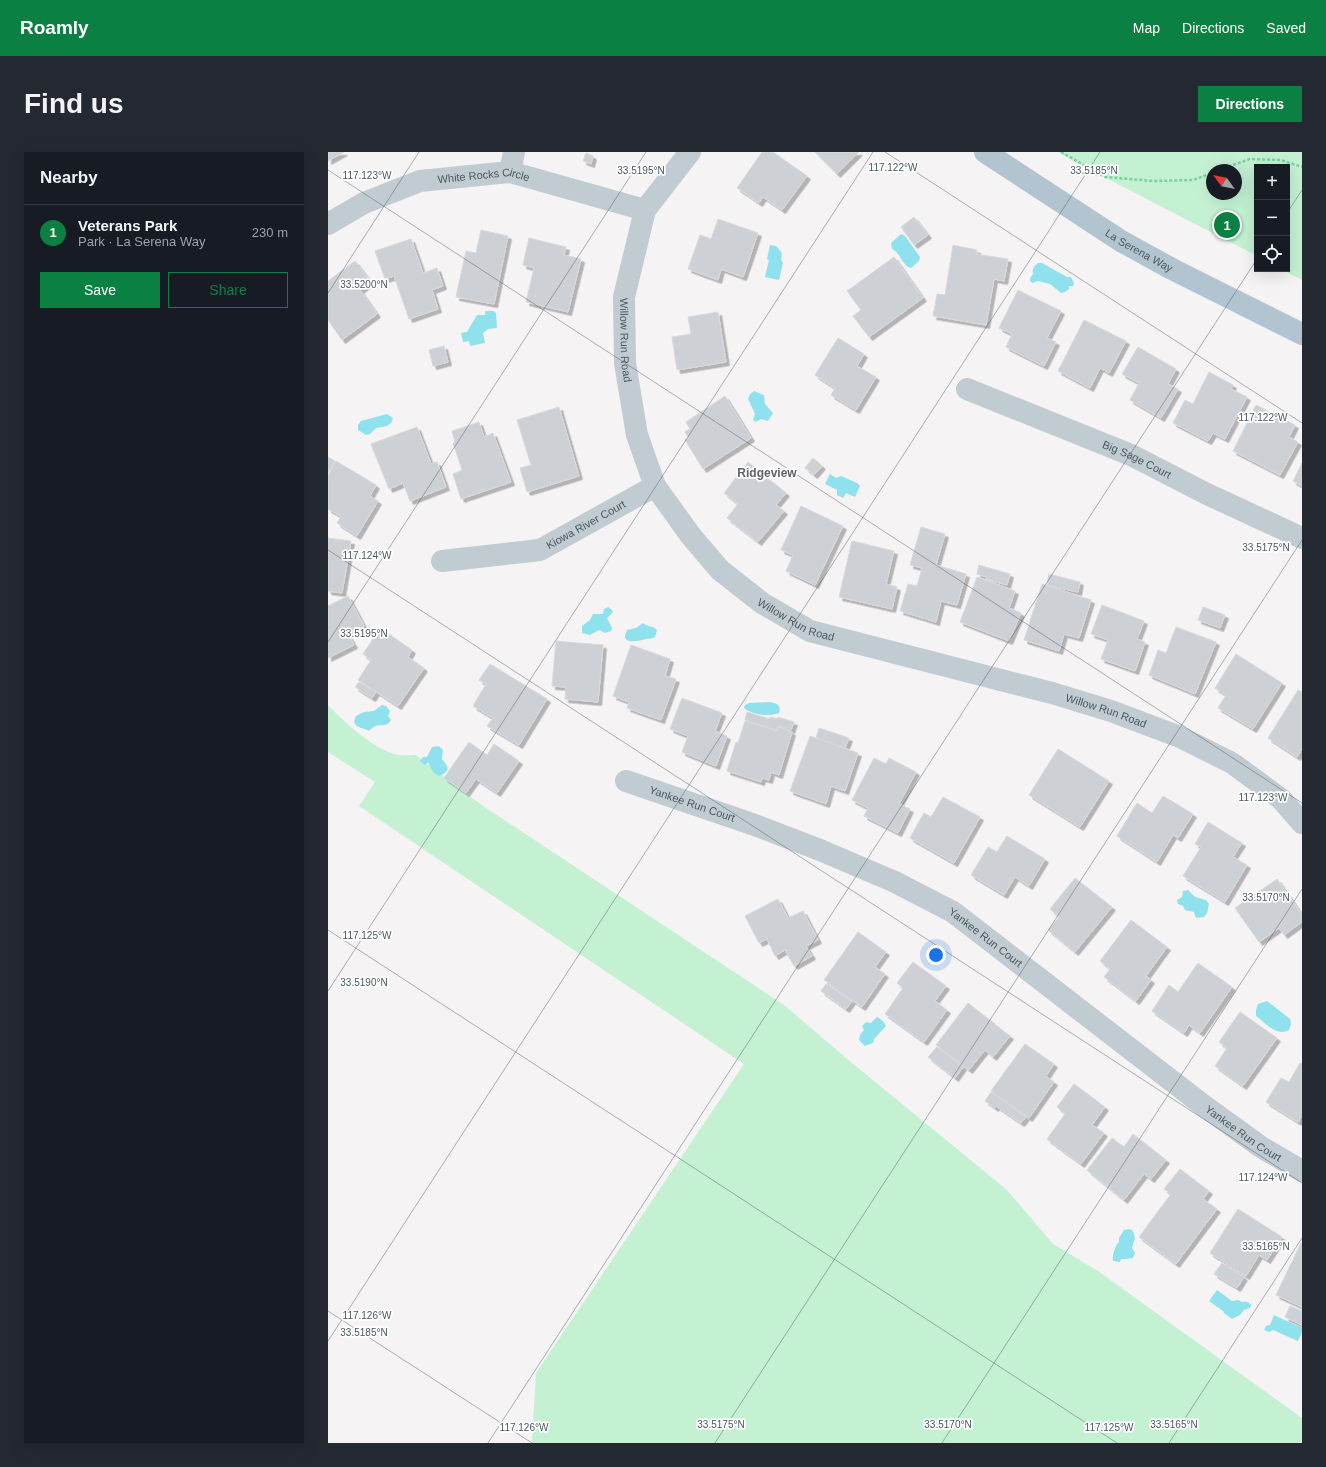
<!DOCTYPE html>
<html lang="en">
<head>
<meta charset="utf-8">
<style>
	:root { --surface:#171b24; --page:#242831; --text:#f1f3f6; --muted:#9ea1a6; --line:#363941; --accent:#0b8043 }
	body { margin:0; font-family:Arial,sans-serif; background:var(--page); color:var(--text) }
	.controls { position:absolute; right:12px; top:12px; display:grid; overflow:hidden; border-radius:0px; box-shadow:0 4px 16px #0002 }
	.controls button { width:36px; height:36px; display:grid; place-items:center; padding:0; border:0; border-bottom:1px solid var(--line); background:var(--surface); color:var(--text); font:20px sans-serif }
	.compass { position:absolute; left:878px; top:12px; width:36px; height:36px; border-radius:50%; background:var(--surface); box-shadow:0 4px 16px #0002; rotate:303deg }
	.you { position:absolute; left:608px; top:803px; width:14px; height:14px; margin:-10px; border:3px solid #fff; border-radius:50%; background:#1a73e8; box-shadow:0 0 0 6px #1a73e833 }
	.badge { display:grid; place-items:center; width:26px; height:26px; border-radius:50%; background:var(--accent); color:#fff; font-size:13px; font-weight:700 }
	.pin { position:absolute; translate:-50% -50%; border:2px solid #fff; box-shadow:0 1px 4px #0006 }
	.list { margin:0; padding:0; list-style:none }
	h2 { display:flex; justify-content:space-between; align-items:center; height:52px; margin:0; padding:0 16px; font-size:17px }
	h2 small { font-size:13px; font-weight:400; color:var(--muted) }
	.list li { display:grid; grid-template-columns:26px 1fr auto; gap:12px; align-items:center; box-sizing:border-box; height:56px; padding:0 16px; border-top:1px solid var(--line) }
	.list b { display:block; font-size:15px; white-space:nowrap }
	.list p { margin:0; font-size:13px; white-space:nowrap; color:var(--muted) }
	.list em { font-size:13px; font-style:normal; color:var(--muted) }
	.actions { display:flex; gap:8px; padding:12px 16px }
	.actions a { flex:1; padding:9px 0; border:1px solid var(--accent); border-radius:0px; text-align:center; font-size:14px; color:var(--accent) }
	.actions .main { background:var(--accent); color:#fff }
	.icon { flex:none; width:22px; height:22px; fill:none; stroke:currentColor; stroke-width:2; stroke-linecap:round; stroke-linejoin:round }
	.map { position:relative; flex:none; width:974px; height:1291px; overflow:hidden; border-radius:0px }
	header { display:flex; align-items:center; gap:24px; box-sizing:border-box; height:56px; padding:0 20px; background:var(--accent); color:#fff }
	header strong { font-size:19px }
	nav { display:flex; gap:22px; margin-inline-start:auto; font-size:14px }
	.intro { display:flex; align-items:center; justify-content:space-between; box-sizing:border-box; height:96px; padding:0 24px }
	h1 { margin:0; font-size:28px }
	.button { padding:10px 18px; border-radius:0px; background:var(--accent); color:#fff; font-size:14px; font-weight:700 }
	main { display:flex; gap:24px; padding:0 24px }
	aside { flex:1; background:var(--surface); border-radius:0px; box-shadow:0 4px 16px #0002 }
	.map>svg:first-child { display:block }
	.green { fill:#c3f1d2; fill-rule:evenodd }
	.water { fill:#90e1ee }
	.building { fill:#cdd0d5; stroke:#d7d9de; filter:url(#shadow) }
	.lines { fill:none; stroke-linecap:round; stroke-linejoin:round }
	.path { stroke:#7ad0a0; stroke-width:2.5; stroke-dasharray:3 2; stroke-linecap:butt }
	.minor { stroke:#c1cbd2; stroke-width:22 }
	.major { stroke:#b3c4d1; stroke-width:22 }
	.ticks { fill:none; stroke:#4a5861; stroke-width:1; stroke-opacity:0.45 }
	.labels { text-anchor:middle; dominant-baseline:central; stroke-width:3.5; stroke-linejoin:round; paint-order:stroke }
	.street-label { font-size:11px; fill:#4a5861; stroke:#fff }
	.neighbourhood-label { font-size:12px; font-weight:bold; fill:#5f6468; stroke:#fff }
	.ticks-label { font-size:10px; text-anchor:middle; fill:#4a5861; stroke:#fff; stroke-width:3.5; stroke-linejoin:round; paint-order:stroke }
</style>
</head>
<body>
<header>
<strong>Roamly</strong>
<nav><a>Map</a><a>Directions</a><a>Saved</a></nav>
</header>
<div class="intro"><h1>Find us</h1><a class="button">Directions</a></div>
<main>
<aside>
<h2>Nearby<small></small></h2>
<ul class="list">
<li><span class="badge">1</span><div><b>Veterans Park</b><p>Park · La Serena Way</p></div><em>230 m</em></li>
</ul>
<div class="actions"><a class="main">Save</a><a>Share</a></div>
</aside>
<div class="map">
<svg width="974" height="1291" viewBox="0 0 974 1291">
	<defs>
		<filter id="shadow"><feDropShadow dx="3.5" dy="3.5" stdDeviation="0" flood-color="#0004"/></filter>
	</defs>
	<rect width="100%" height="100%" fill="#f5f3f3"/>
	<g class="green">
		<path d="M730 0H974V128L953 117H959V15H929V104L747 10ZM884 18H908V42H884Z"/>
		<path d="M0 553C16 570 46 598 70 603 75 604 83 603 88 603L134 639 158 656 456 853 524 911 679 1038 725 1092 770 1119 974 1266V1291H204L208 1221 416 912 31 654 47 630 0 600Z"/>
	</g>
	<g class="water">
		<path d="M573 82 577 84 592 105 591 109 583 116C574 114 573 101 564 97L563 91Z"/>
		<path d="M442 93 448 94 454 101 453 108 455 111 451 128 437 125 441 108 439 107Z"/>
		<path d="M710 111H714L739 125H743L746 131 745 134H741V137L737 140 733 141 722 132 710 129 704 131 702 129V126L705 122C704 117 706 114 710 111Z"/>
		<path d="M157 159H165L168 161 169 176 160 177 155 181 157 191 142 194 141 189 135 190 133 181 139 180 149 163H157Z"/>
		<path d="M426 239 436 243 437 252 445 261 440 269 433 267 428 270 425 268 427 262 420 247 422 242Z"/>
		<path d="M59 262 65 266C62 276 57 274 48 276L42 282 38 283 30 278V273L33 269Z"/>
		<path d="M502 322 508 326 513 324 529 331 532 334 527 345 518 341 515 346 509 343V338L497 332Z"/>
		<path d="M280 455 284 458 285 460 279 466 284 476 283 479 277 481 271 478 262 483 254 481V474L262 468 265 462H275L276 457Z"/>
		<path d="M315 471C319 475 324 473 329 478L327 485C324 487 322 486 318 487 310 489 291 494 299 478L308 476Z"/>
		<path d="M442 550 449 552 452 556 451 561C441 565 424 563 416 556L417 553 421 551Z"/>
		<path d="M54 553 58 554 62 559 60 564 63 568C58 576 54 572 47 574 45 575 43 577 41 579 35 575 29 577 26 570L28 564 36 560 46 559Z"/>
		<path d="M111 594 115 598 114 607C117 612 123 615 117 621L111 624 105 620 100 610 97 613 92 609 95 605H99L104 595Z"/>
		<path d="M860 738 867 745 878 748 881 752 879 761 876 765 868 766 866 760 857 758 855 754 850 752 849 748 854 745 855 739Z"/>
		<path d="M939 849 962 867 963 872 961 878C948 885 938 871 928 864V858L930 852Z"/>
		<path d="M549 865 555 869 558 874 546 887 545 891 537 894 531 888 532 883 536 878 534 874 538 870 543 871Z"/>
		<path d="M801 1077 805 1079 807 1086 804 1096 807 1101 805 1106 797 1107H793L792 1110 785 1109C784 1104 787 1093 791 1090V1086L796 1078Z"/>
		<path d="M889 1138 904 1149 910 1148 914 1150C918 1149 920 1149 923 1153L922 1156 916 1158 912 1163 904 1167 896 1161 895 1159 881 1149Z"/>
		<path d="M946 1163 974 1176V1180L970 1189 945 1178 941 1180 936 1178 938 1174 942 1173Z"/>
	</g>
	<g class="building">
		<path d="M0 0H16L0 9Z"/>
		<path d="M434 0H445L479 24 454 58 435 45 431 51 409 36Z"/>
		<path d="M487 0H531L509 22Z"/>
		<path d="M258 1 265 4 263 12 255 9Z"/>
		<path d="M586 65 600 83 586 93 573 75Z"/>
		<path d="M390 67 430 81 415 125 393 117 390 128 360 117 372 83 383 87Z"/>
		<path d="M153 78 180 84 166 152 128 145 138 99 148 101Z"/>
		<path d="M201 86 238 95 236 103 253 107 240 160 198 150 206 116 195 113Z"/>
		<path d="M83 87 95 121 109 116 115 134 104 138 110 157 81 167 66 124 57 127 47 99Z"/>
		<path d="M625 93 649 98 648 102 680 107 676 129 666 127 658 173 605 164 609 142 617 143Z"/>
		<path d="M566 105 595 146 541 185 525 164 533 158 519 139Z"/>
		<path d="M27 109 43 130 32 138 49 162 14 188 0 168V129Z"/>
		<path d="M690 138 733 159 719 186 728 190 716 214 678 195 684 182 671 176Z"/>
		<path d="M390 160 398 210 349 218 344 185 363 182 360 165Z"/>
		<path d="M756 168 798 189 781 221 772 216 762 236 730 219Z"/>
		<path d="M510 186 536 202 529 214 548 225 528 258 503 243 507 236 487 223Z"/>
		<path d="M116 194 120 210 105 214 101 198Z"/>
		<path d="M810 195 848 217 840 232 850 237 833 266 802 248 811 231 794 222Z"/>
		<path d="M881 220 905 233 903 237 919 245 897 287 885 281 880 289 845 271 857 248 865 252Z"/>
		<path d="M397 244 423 286 375 317 357 288 361 286 357 280 362 277 358 270Z"/>
		<path d="M928 253 967 273 961 285 970 290 952 323 905 299Z"/>
		<path d="M231 255 251 324 199 340 192 316 203 313 189 268Z"/>
		<path d="M151 270 156 285 165 281 183 330 133 347 125 322 134 318 125 291 127 290 124 279Z"/>
		<path d="M89 275 103 312 109 310 118 335 82 349 75 331 61 337 43 292Z"/>
		<path d="M0 305 7 309 0 321Z"/>
		<path d="M485 306 494 314 486 323 477 316Z"/>
		<path d="M8 309 48 333 42 344 50 349 29 384 9 371 13 364 0 357V324Z"/>
		<path d="M420 310 458 341 448 353 456 359 430 390 399 366 410 352 396 341Z"/>
		<path d="M974 311V334L965 329Z"/>
		<path d="M473 354 515 374 487 433 458 419 465 403 453 398Z"/>
		<path d="M593 375 617 382 608 413 638 422 629 453 613 449 608 470 572 459 580 432 589 434 594 416 582 413Z"/>
		<path d="M0 386 23 389 14 441 0 439Z"/>
		<path d="M524 389 566 399 558 432 569 435 564 457 511 445Z"/>
		<path d="M651 413 682 422 679 433 658 427 659 425 649 422Z"/>
		<path d="M721 422 752 430 750 440 719 433Z"/>
		<path d="M649 425 687 439 681 456 693 461 681 489 632 470Z"/>
		<path d="M714 432 763 448 751 486 736 482 731 499 696 488Z"/>
		<path d="M20 444 36 474 20 482 26 493 0 506V454Z"/>
		<path d="M774 453 816 469 809 487 817 490 807 519 773 507 780 488 763 482Z"/>
		<path d="M875 455 897 463 892 476 870 468Z"/>
		<path d="M848 475 888 490 867 542 821 523 830 498 838 501Z"/>
		<path d="M52 476 84 498 80 505 96 516 70 554 30 528 43 508 35 502Z"/>
		<path d="M228 489 275 493 270 550 237 547 238 535 224 534Z"/>
		<path d="M303 493 342 507 337 524 348 527 333 568 299 556 301 550 285 544Z"/>
		<path d="M908 502 954 531 925 577 890 556 898 543 887 536Z"/>
		<path d="M162 512 219 547 191 593 159 574 165 566 145 554 158 532 151 528Z"/>
		<path d="M31 530 48 540 44 546 27 535Z"/>
		<path d="M970 538 974 540V597L969 605 940 586Z"/>
		<path d="M354 546 394 561 387 579 399 584 388 614 354 600 360 584 342 577Z"/>
		<path d="M419 560 442 567V565L450 567V565L466 570 463 578 450 574 448 578 417 568Z"/>
		<path d="M417 569 449 579 450 575 464 580 451 623 443 620 441 628 434 626 433 630 399 619 408 590 410 591Z"/>
		<path d="M491 576 521 586 517 596 488 586Z"/>
		<path d="M482 584 530 601 517 639 503 634 498 652 462 639Z"/>
		<path d="M141 590 159 603 166 592 191 609 169 641 148 627 138 641 116 626Z"/>
		<path d="M730 597 781 629 752 675 701 643Z"/>
		<path d="M546 606 558 612 561 606 588 620 571 652 582 657 570 681 536 664 540 656 524 648Z"/>
		<path d="M835 644 865 662 850 686 845 683 829 710 789 684 809 651 824 661Z"/>
		<path d="M615 645 652 665 626 711 582 686 596 661 603 665Z"/>
		<path d="M880 670 914 691 905 705 919 713 897 750 855 724 873 695 867 692Z"/>
		<path d="M679 684 717 707 701 734 687 725 676 743 643 723 660 695 669 700Z"/>
		<path d="M747 726 784 755 747 800 720 778 731 765 722 757Z"/>
		<path d="M949 727 974 763V770L956 783 951 776 931 790 907 756Z"/>
		<path d="M450 747 460 766 475 759 490 788 478 794 484 804 466 814 457 798 447 804 439 787 431 791 417 764Z"/>
		<path d="M803 768 839 795 818 824 823 828 808 849 776 825 782 817 772 809Z"/>
		<path d="M530 780 558 800 547 815 557 822 534 855 496 828Z"/>
		<path d="M585 810 618 834 607 849 619 858 596 890 557 862 575 836 569 831Z"/>
		<path d="M870 811 904 835 872 881 861 873 856 881 824 859 841 833 850 840Z"/>
		<path d="M498 832 524 849 518 857 493 839Z"/>
		<path d="M640 851 682 884 665 905 657 898 641 918 608 893Z"/>
		<path d="M912 860 949 886 915 934 887 914 899 896 891 890Z"/>
		<path d="M697 892 726 912 718 924 726 930 701 966 663 939Z"/>
		<path d="M609 895 635 915 627 926 600 905Z"/>
		<path d="M972 911 974 912V963L970 970 938 950 953 926 961 930Z"/>
		<path d="M746 932 777 955 764 973 776 981 753 1012 719 987 737 962 729 955Z"/>
		<path d="M663 940 698 965 693 971 668 954 667 956 657 949Z"/>
		<path d="M805 982 838 1008 823 1027 816 1022 796 1048 759 1018 784 986 796 995Z"/>
		<path d="M852 1017 881 1039 875 1047 889 1057 848 1112 811 1085 843 1042 836 1037Z"/>
		<path d="M910 1057 954 1085 939 1108 931 1103 918 1124 882 1101Z"/>
		<path d="M973 1091 974 1092V1155L948 1143Z"/>
		<path d="M894 1111 916 1125 909 1136 886 1122Z"/>
		<path d="M962 1154 974 1159V1173L957 1165Z"/>
	</g>
	<g class="lines">
		<g class="path">
			<path d="M733 0 777 25 825 29 865 28 884 21"/>
			<path d="M891 18 922 7 953 8 974 15"/>
		</g>
		<g class="minor">
			<path id="s1" d="M362 0 317 58 296 145 297 211 309 283 327 334 363 384 392 418 434 451 482 479 724 541 783 559 852 585 904 611 953 647 974 671"/>
			<path d="M182 20 186 0"/>
			<path id="s2" d="M0 72 36 51 92 29 182 20 317 58"/>
			<path id="s3" d="M639 237 803 303 879 342 974 386"/>
			<path id="s4" d="M114 409 212 398 327 334"/>
			<path id="s5" d="M298 629 424 672 492 698 567 730 625 760 875 953 933 995 974 1019"/>
		</g>
		<path class="major" id="s6" d="M657 0 793 89 844 117 974 182"/>
	</g>
	<path class="ticks" d="M557 0 974 271M0 18 974 651M959 61 974 38M0 141 91 0M0 398 974 1031M0 490 318 0M0 778 789 1291M0 839 545 0M0 1159 204 1291M0 1189 772 0M160 1291 929 107M387 1291 974 388M614 1291 974 737M841 1291 974 1086"/>
	<g class="labels">
		<g class="street-label">
			<text stroke="none"><textPath href="#s2" startOffset="166">White Rocks Circle</textPath></text>
			<text stroke="none"><textPath href="#s6" startOffset="183">La Serena Way</textPath></text>
			<text stroke="none"><textPath href="#s1" startOffset="206">Willow Run Road</textPath></text>
			<text stroke="none"><textPath href="#s3" startOffset="184">Big Sage Court</textPath></text>
			<text stroke="none"><textPath href="#s4" startOffset="151">Kiowa River Court</textPath></text>
			<text stroke="none"><textPath href="#s1" startOffset="554">Willow Run Road</textPath></text>
			<text stroke="none"><textPath href="#s1" startOffset="878">Willow Run Road</textPath></text>
			<text stroke="none"><textPath href="#s5" startOffset="70">Yankee Run Court</textPath></text>
			<text stroke="none"><textPath href="#s5" startOffset="394">Yankee Run Court</textPath></text>
			<text stroke="none"><textPath href="#s5" startOffset="718">Yankee Run Court</textPath></text>
		</g>
		<g class="neighbourhood-label">
			<text x="439" y="321">Ridgeview</text>
		</g>
	</g>
	<g class="ticks-label">
		<text x="565" y="19">117.122°W</text>
		<text x="313" y="22">33.5195°N</text>
		<text x="766" y="22">33.5185°N</text>
		<text x="39" y="27">117.123°W</text>
		<text x="36" y="136">33.5200°N</text>
		<text x="935" y="269">117.122°W</text>
		<text x="938" y="399">33.5175°N</text>
		<text x="39" y="407">117.124°W</text>
		<text x="36" y="485">33.5195°N</text>
		<text x="935" y="649">117.123°W</text>
		<text x="938" y="749">33.5170°N</text>
		<text x="39" y="787">117.125°W</text>
		<text x="36" y="834">33.5190°N</text>
		<text x="935" y="1029">117.124°W</text>
		<text x="938" y="1098">33.5165°N</text>
		<text x="39" y="1167">117.126°W</text>
		<text x="36" y="1184">33.5185°N</text>
		<text x="393" y="1276">33.5175°N</text>
		<text x="620" y="1276">33.5170°N</text>
		<text x="846" y="1276">33.5165°N</text>
		<text x="196" y="1279">117.126°W</text>
		<text x="781" y="1279">117.125°W</text>
	</g>
</svg>
<div class="controls">
<button>+</button>
<button>−</button>
<button><svg class="icon" aria-label="locate" viewBox="0 0 24 24"><circle cx="12" cy="12" r="6"/><path d="M12 2v4M12 18v4M2 12h4M18 12h4"/></svg></button>
</div>
<svg class="compass" viewBox="-18 -18 36 36"><path d="M0-13l5 13h-10z" fill="#e53935"/><path d="M0 13l5-13h-10z" fill="#9ea1a6"/></svg>
<div class="you"></div>
<div class="pin badge" style="left:899px;top:73px">1</div>
</div>
</main>
</body>
</html>
